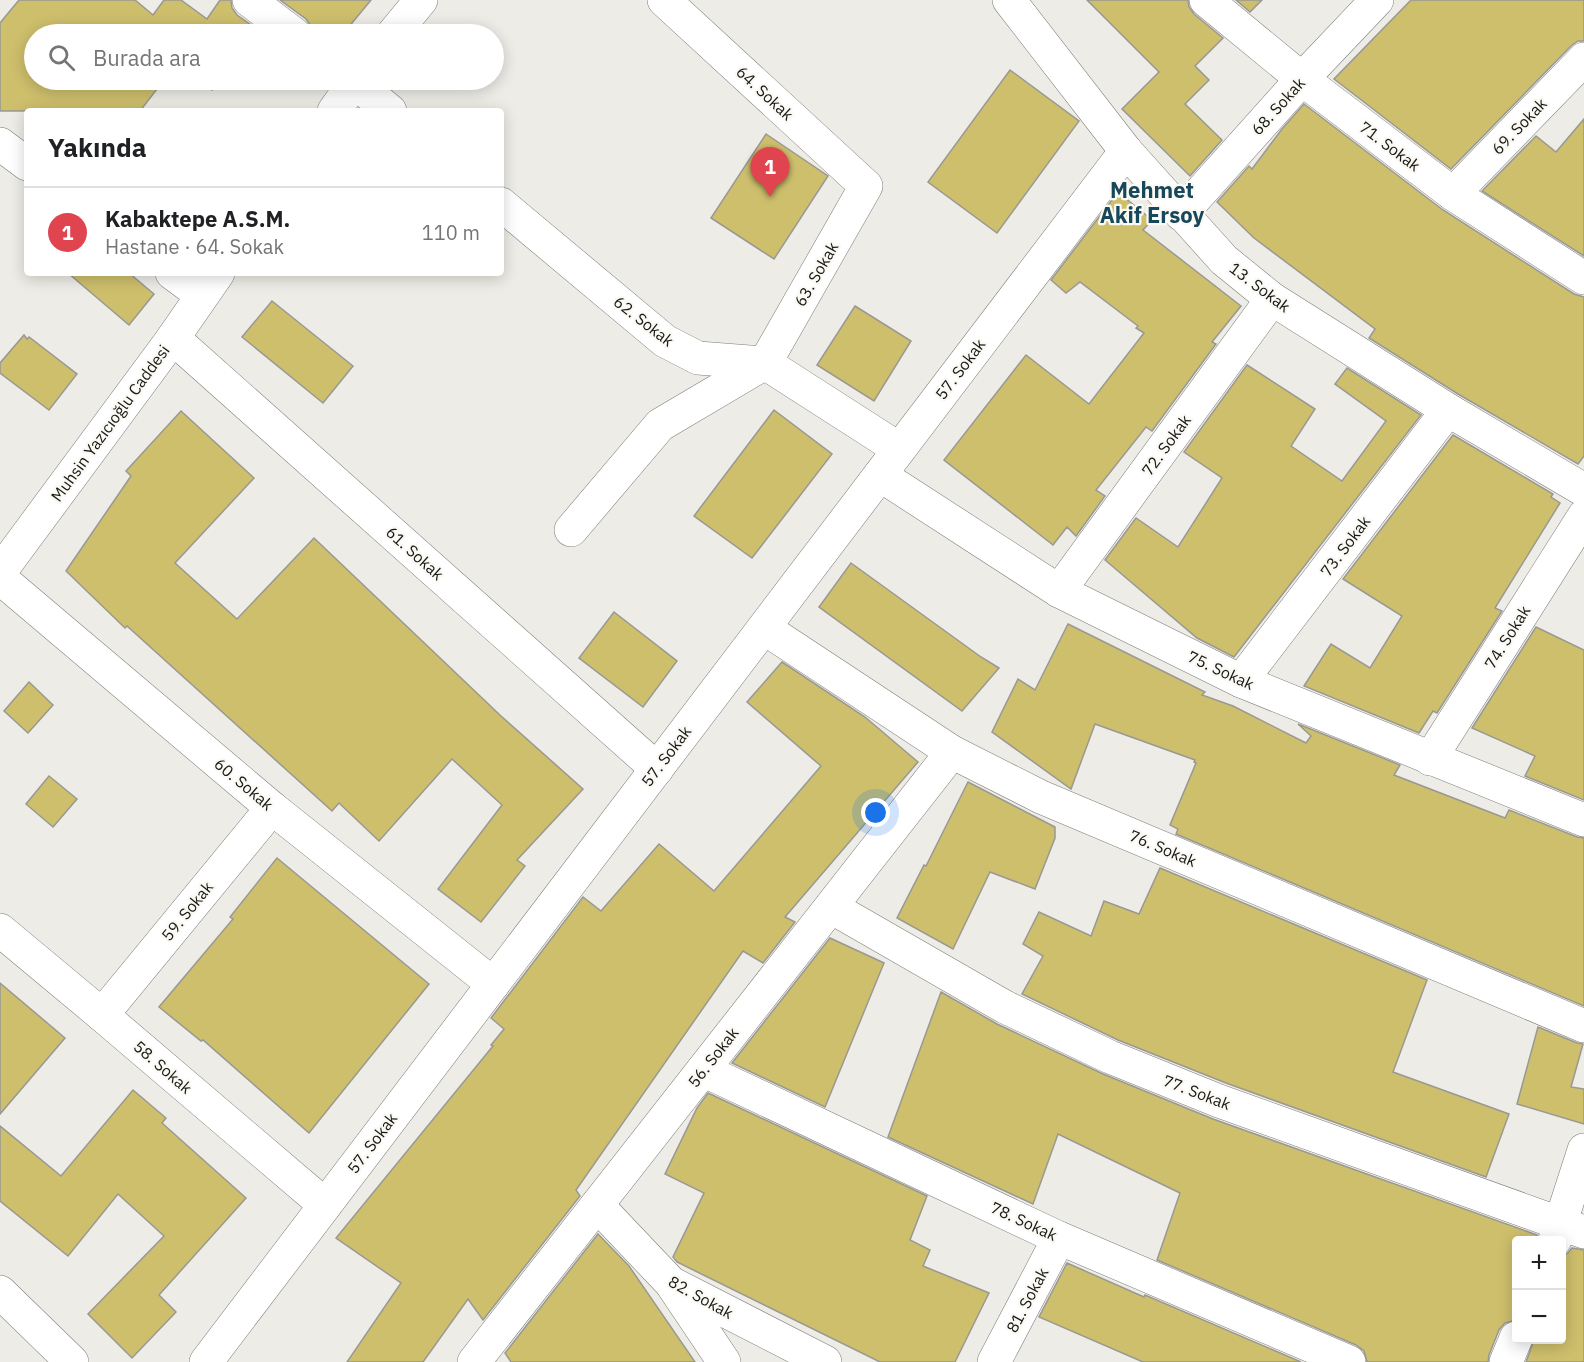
<!DOCTYPE html>
<html lang="tr">
<head>
<meta charset="utf-8">
<style>
	:root { --surface:#fff; --page:#f6f6f6; --text:#202124; --muted:#757577; --line:#e0e0e0; --accent:#0f766e }
	body { margin:0; font-family:"IBM Plex Sans",sans-serif; background:var(--page); color:var(--text) }
	.controls { position:absolute; right:18px; bottom:18px; display:grid; overflow:hidden; border-radius:6px; box-shadow:0 3px 15px #0003 }
	.controls button { width:54px; height:54px; display:grid; place-items:center; padding:0; border:0; border-bottom:2px solid var(--line); background:var(--surface); color:var(--text); font:30px sans-serif }
	.you { position:absolute; left:876px; top:813px; width:21px; height:21px; margin:-15px; border:4px solid #fff; border-radius:50%; background:#1a73e8; box-shadow:0 0 0 9px #1a73e833 }
	.badge { display:grid; place-items:center; width:39px; height:39px; border-radius:50%; background:var(--accent); color:#fff; font-size:20px; font-weight:700 }
	.pin { position:absolute; translate:-50% -50px; filter:drop-shadow(0 2px 3px #0008) }
	.pin::after { content:''; position:absolute; top:32px; width:21px; height:18px; background:inherit; clip-path:polygon(0 0,100% 0,50% 100%) }
	.list { margin:0; padding:0; list-style:none }
	h2 { display:flex; justify-content:space-between; align-items:center; height:78px; margin:0; padding:0 24px; font-size:26px }
	h2 small { font-size:20px; font-weight:400; color:var(--muted) }
	.list li { display:grid; grid-template-columns:39px 1fr auto; gap:18px; align-items:center; box-sizing:border-box; height:90px; padding:0 24px; border-top:2px solid var(--line) }
	.list b { display:block; font-size:22px; white-space:nowrap }
	.list p { margin:0; font-size:20px; white-space:nowrap; color:var(--muted) }
	.list em { font-size:20px; font-style:normal; color:var(--muted) }
	.icon { flex:none; width:33px; height:33px; fill:none; stroke:currentColor; stroke-width:2; stroke-linecap:round; stroke-linejoin:round }
	.map { position:relative; flex:none; width:1584px; height:1362px; overflow:hidden }
	.search { position:absolute; background:var(--surface); box-shadow:0 3px 15px #0003; left:24px; top:24px; width:480px; height:66px; display:flex; align-items:center; gap:15px; box-sizing:border-box; padding:0 21px; border-radius:33px; color:var(--muted); font-size:22px }
	.panel { position:absolute; background:var(--surface); box-shadow:0 3px 15px #0003; left:24px; top:108px; width:480px; height:168px; border-radius:6px }
	.map>svg:first-child { display:block }
	.building { fill:#cebf6c; stroke:#999893; stroke-width:1.5 }
	.lines { fill:none; stroke-linecap:round; stroke-linejoin:round }
	.minor-casing { stroke:#7e7d78; stroke-width:34 }
	.major-casing { stroke:#7e7d78; stroke-width:34 }
	.minor { stroke:#fff; stroke-width:33 }
	.major { stroke:#fff; stroke-width:33 }
	.labels { text-anchor:middle; dominant-baseline:central; stroke-width:4.5; stroke-linejoin:round; paint-order:stroke }
	.street-label { font-size:16px; fill:#181816; stroke:#faf9f3 }
	.district-label { font-size:22px; font-weight:bold; fill:#17475a; stroke:#faf9f3 }
</style>
</head>
<body>
<div class="map">
<svg width="1584" height="1362" viewBox="0 0 1584 1362">
	<rect width="100%" height="100%" fill="#edece6"/>
	<g class="building">
		<path d="M19 0H135L153 15 164 0H181L207 19 220 0H231L232 8 237 15 264 34H34V80H164L140 111H0V23Z"/>
		<path d="M280 0H371L343 34H312L311 26 306 19Z"/>
		<path d="M1087 0H1188L1189 7 1194 14 1223 38 1195 66 1209 80 1185 104 1222 140 1190 176 1122 109 1159 72Z"/>
		<path d="M1236 0H1262L1250 12Z"/>
		<path d="M1411 0H1584V41H1578L1571 46 1451 169 1334 79Z"/>
		<path d="M1010 70 1079 121 997 233 928 182Z"/>
		<path d="M197 80H220L212 90Z"/>
		<path d="M1304 104 1443 210 1574 294 1584 297V456L1578 464 1458 394 1369 338 1375 329 1254 238 1217 202 1249 166 1252 169 1282 129Z"/>
		<path d="M1584 119V256L1482 191 1536 136 1556 152Z"/>
		<path d="M766 134 828 176 774 259 711 218Z"/>
		<path d="M1118 192 1152 220 1143 230 1241 306 1212 342 1216 344 1152 431 1146 427 1096 490 1105 496 1076 536 1067 527 1053 545 944 460 1026 355 1089 404 1144 333 1136 328 1138 326 1080 282 1066 293 1051 280Z"/>
		<path d="M68 273H129L154 294 129 325Z"/>
		<path d="M272 301 353 366 323 403 242 337Z"/>
		<path d="M855 306 911 341 874 401 817 365Z"/>
		<path d="M24 335 27 339 29 337 77 374 49 410 0 373V363Z"/>
		<path d="M1247 365 1315 409 1291 446 1342 481 1386 421 1335 384 1347 368 1421 415 1234 657 1197 638 1105 560 1136 518 1178 547 1222 478 1184 452Z"/>
		<path d="M774 410 832 454 752 558 694 516Z"/>
		<path d="M181 411 254 478 175 563 237 619 314 538 501 716 583 789 517 860 525 866 481 922 438 889 502 805 452 759 379 841 339 803 332 811 127 626 125 628 66 571 131 476 126 471Z"/>
		<path d="M1453 435 1553 494 1551 497 1560 503 1495 608 1502 611 1437 713 1433 711 1419 733 1304 686 1331 644 1370 668 1402 616 1343 579Z"/>
		<path d="M851 563 981 657 999 668 962 711 819 607Z"/>
		<path d="M614 612 677 661 643 707 579 658Z"/>
		<path d="M1068 624 1205 692 1202 695 1233 706 1306 743 1311 736 1298 724 1400 765 1394 775 1505 818 1509 810 1577 837 1584 838V1006L1176 834 1178 829 1170 825 1196 763 1194 762 1195 760 1095 724 1071 789 992 732 1018 679 1035 690Z"/>
		<path d="M1536 627 1584 650V800L1525 776 1535 756 1472 728Z"/>
		<path d="M782 662 865 717 918 762 785 917 795 922 763 963 743 951 576 1190 580 1196 483 1320 468 1299 423 1362H347L401 1283 336 1238 493 1046 491 1045 504 1029 491 1018 583 897 601 911 659 844 714 891 821 766 747 702Z"/>
		<path d="M29 682 53 705 28 733 4 711Z"/>
		<path d="M49 776 77 799 53 827 26 804Z"/>
		<path d="M968 782 1055 827V838L1035 889 990 872 953 949 897 918 924 865 926 866Z"/>
		<path d="M277 858 429 984 309 1133 203 1040 201 1041 159 1007 233 919 230 917Z"/>
		<path d="M1160 868 1427 980 1393 1072 1509 1114 1486 1177 1226 1083 1118 1040 1022 994 1043 956 1023 944 1039 912 1091 936 1104 901 1139 914Z"/>
		<path d="M830 938 884 963 825 1107 732 1063Z"/>
		<path d="M0 983 65 1038 0 1114Z"/>
		<path d="M941 992 997 1024 1103 1074 1213 1119 1537 1235V1240H1516V1320L1505 1323 1499 1330 1489 1355 1488 1362H1367L1364 1351 1356 1345 1157 1260 1180 1193 1058 1134 1033 1204 888 1137Z"/>
		<path d="M1538 1027 1577 1043 1583 1044 1571 1087 1584 1089V1124L1517 1104Z"/>
		<path d="M133 1090 166 1118 162 1123 246 1198 159 1295 176 1312 132 1358 88 1314 164 1236 118 1194 68 1256 0 1201V1126L61 1176Z"/>
		<path d="M708 1093 927 1196 910 1240 930 1250 923 1266 989 1293 955 1362H880L677 1262 673 1257 704 1193 665 1174 697 1108Z"/>
		<path d="M598 1234 629 1266 695 1362H511L505 1353Z"/>
		<path d="M1572 1248 1584 1250V1362H1526L1534 1340H1562V1257L1568 1253Z"/>
		<path d="M1067 1263 1144 1297 1145 1295 1301 1362H1143L1039 1317Z"/>
	</g>
	<g class="lines">
		<g class="minor-casing">
			<g id="minor">
				<path d="M249 0 294 34"/>
				<path d="M1009 0 1126 151 1224 260 1272 299 1448 410 1584 490"/>
				<path d="M1206 0 1302 79 1453 194 1584 278"/>
				<path d="M352 80 390 111"/>
				<path d="M0 144 27 164"/>
				<path d="M1453 194 1584 59"/>
				<path d="M501 204 665 341 698 358 765 363 899 449"/>
				<path d="M1181 214 1302 79 1377 0"/>
				<path d="M172 273 202 295"/>
				<path d="M173 338 657 769"/>
				<path d="M880 475 1059 591 1241 681 1584 820"/>
				<path d="M571 530 660 425 765 363 866 186 664 0"/>
				<path d="M0 578 272 808 493 984"/>
				<path d="M1059 591 1272 299"/>
				<path d="M764 628 952 752 1041 797 1584 1026"/>
				<path d="M1241 681 1448 410"/>
				<path d="M1430 759 1584 516"/>
				<path d="M831 907 1005 1007 1110 1057 1219 1101 1584 1232"/>
				<path d="M0 930 102 1015 325 1205"/>
				<path d="M102 1015 272 808"/>
				<path d="M703 1070 1059 1238 1349 1362"/>
				<path d="M597 1205 671 1283 825 1362"/>
				<path d="M1555 1240 1584 1150"/>
				<path d="M673 1286 724 1362"/>
				<path d="M206 1362 1126 151"/>
				<path d="M474 1362 952 752"/>
				<path d="M994 1362 1059 1238"/>
				<path d="M1506 1362 1516 1338"/>
			</g>
		</g>
		<g class="major-casing">
			<g id="major">
				<path d="M393 34 421 0"/>
				<path d="M334 111 356 80"/>
				<path d="M0 572 173 338 218 273"/>
				<path d="M0 1292 72 1362"/>
			</g>
		</g>
		<use href="#minor" class="minor"/>
		<use href="#major" class="major"/>
	</g>
	<g class="labels">
		<g class="street-label">
			<text transform="translate(765 93) rotate(43)">64. Sokak</text>
			<text transform="translate(1278 106) rotate(-48)">68. Sokak</text>
			<text transform="translate(1519 126) rotate(-46)">69. Sokak</text>
			<text transform="translate(1390 146) rotate(37)">71. Sokak</text>
			<text transform="translate(816 274) rotate(-60)">63. Sokak</text>
			<text transform="translate(1260 287) rotate(37)">13. Sokak</text>
			<text transform="translate(644 321) rotate(38)">62. Sokak</text>
			<text transform="translate(960 369) rotate(-53)">57. Sokak</text>
			<text transform="translate(110 423) rotate(-54)">Muhsin Yazıcıoğlu Caddesi</text>
			<text transform="translate(1166 445) rotate(-54)">72. Sokak</text>
			<text transform="translate(1345 546) rotate(-53)">73. Sokak</text>
			<text transform="translate(415 553) rotate(42)">61. Sokak</text>
			<text transform="translate(1507 637) rotate(-58)">74. Sokak</text>
			<text transform="translate(1221 670) rotate(25)">75. Sokak</text>
			<text transform="translate(666 756) rotate(-53)">57. Sokak</text>
			<text transform="translate(244 784) rotate(40)">60. Sokak</text>
			<text transform="translate(1163 848) rotate(23)">76. Sokak</text>
			<text transform="translate(187 911) rotate(-51)">59. Sokak</text>
			<text transform="translate(713 1057) rotate(-52)">56. Sokak</text>
			<text transform="translate(163 1067) rotate(41)">58. Sokak</text>
			<text transform="translate(1197 1092) rotate(21)">77. Sokak</text>
			<text transform="translate(372 1143) rotate(-53)">57. Sokak</text>
			<text transform="translate(1024 1221) rotate(25)">78. Sokak</text>
			<text transform="translate(701 1297) rotate(29)">82. Sokak</text>
			<text transform="translate(1027 1300) rotate(-62)">81. Sokak</text>
		</g>
		<g class="district-label">
			<text x="1152" y="189">Mehmet<tspan x="1152" dy="25">Akif Ersoy</tspan></text>
		</g>
	</g>
</svg>
<div class="controls">
<button>+</button>
<button>−</button>
</div>
<div class="you"></div>
<div class="pin badge" style="left:770px;top:197px;background:#e0444e">1</div>
<div class="search"><svg class="icon" aria-label="search" viewBox="0 0 24 24"><circle cx="10" cy="10" r="6"/><path d="M15 15l6 6"/></svg>Burada ara</div>
<section class="panel">
<h2>Yakında<small></small></h2>
<ul class="list">
<li><span class="badge" style="background:#e0444e">1</span><div><b>Kabaktepe A.S.M.</b><p>Hastane · 64. Sokak</p></div><em>110 m</em></li>
</ul>
</section>
</div>
</body>
</html>
